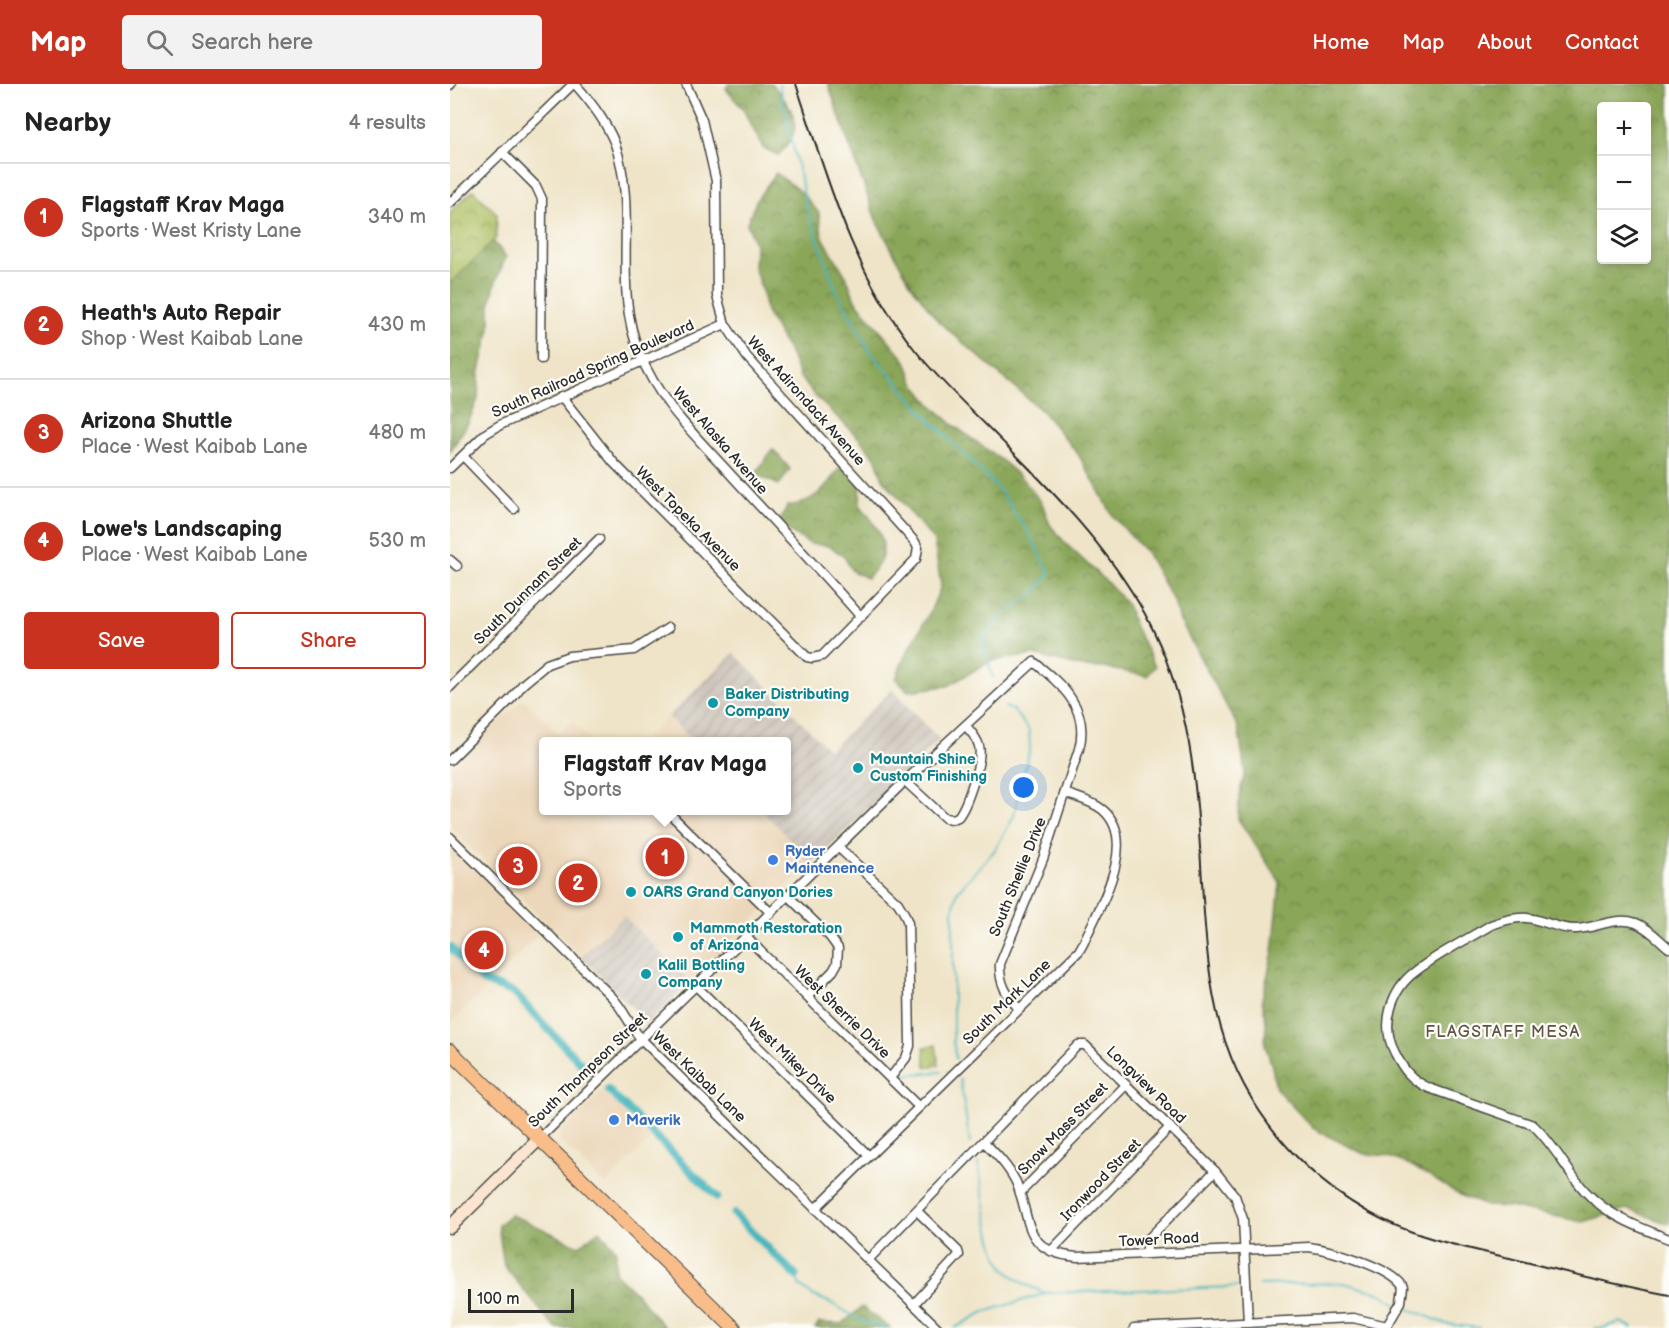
<!DOCTYPE html>
<html lang="en">
<head>
<meta charset="utf-8">
<style>
	:root { --surface:#fff; --page:#f2f2f2; --text:#222; --muted:#767676; --line:#e0e0e0; --accent:#c8321e }
	body { margin:0; font-family:"Balsamiq Sans",sans-serif; background:var(--page); color:var(--text) }
	.controls { position:absolute; right:18px; top:18px; display:grid; overflow:hidden; border-radius:6px; box-shadow:0 3px 9px #0003 }
	.controls button { width:54px; height:54px; display:grid; place-items:center; padding:0; border:0; border-bottom:2px solid var(--line); background:var(--surface); color:var(--text); font:30px sans-serif }
	.scale { position:absolute; left:18px; bottom:15px; width:106px; box-sizing:border-box; padding-left:6px; border:3px solid #2b2b2b; border-top:0; font-size:16px; line-height:21px; white-space:nowrap; color:#2b2b2b; -webkit-text-stroke:4px #fdfcf7; paint-order:stroke }
	.you { position:absolute; left:574px; top:704px; width:21px; height:21px; margin:-15px; border:4px solid #fff; border-radius:50%; background:#1a73e8; box-shadow:0 0 0 9px #1a73e833 }
	.badge { display:grid; place-items:center; width:39px; height:39px; border-radius:50%; background:var(--accent); color:#fff; font-size:20px; font-weight:700 }
	.pin { position:absolute; translate:-50% -50%; border:3px solid #fff; box-shadow:0 2px 6px #0006 }
	.popup { position:absolute; left:89px; top:653px; width:252px; height:78px; box-sizing:border-box; display:grid; place-content:center; border-radius:6px; background:var(--surface); filter:drop-shadow(0 2px 4px #0005); font-size:20px; white-space:nowrap; color:var(--muted) }
	.popup b { font-size:22px; color:var(--text) }
	.popup::after { content:''; position:absolute; left:50%; top:100%; margin-left:-12px; border:12px solid transparent; border-top-color:var(--surface) }
	.list { margin:0; padding:0; list-style:none }
	h2 { display:flex; justify-content:space-between; align-items:center; height:78px; margin:0; padding:0 24px; font-size:26px }
	h2 small { font-size:20px; font-weight:400; color:var(--muted) }
	.list li { display:grid; grid-template-columns:39px 1fr auto; gap:18px; align-items:center; box-sizing:border-box; height:108px; padding:0 24px; border-top:2px solid var(--line) }
	.list b { display:block; font-size:22px; white-space:nowrap }
	.list p { margin:0; font-size:20px; white-space:nowrap; color:var(--muted) }
	.list em { font-size:20px; font-style:normal; color:var(--muted) }
	.actions { display:flex; gap:12px; padding:18px 24px }
	.actions a { flex:1; padding:14px 0; border:2px solid var(--accent); border-radius:6px; text-align:center; font-size:21px; color:var(--accent) }
	.actions .main { background:var(--accent); color:#fff }
	.icon { flex:none; width:33px; height:33px; fill:none; stroke:currentColor; stroke-width:2; stroke-linecap:round; stroke-linejoin:round }
	.map { position:relative; flex:none; width:1219px; height:1244px; overflow:hidden }
	header { display:flex; align-items:center; gap:36px; box-sizing:border-box; height:84px; padding:0 30px; background:var(--accent); color:#fff }
	header strong { font-size:28px }
	nav { display:flex; gap:33px; margin-inline-start:auto; font-size:21px }
	.search { width:420px; height:54px; background:var(--page); display:flex; align-items:center; gap:15px; box-sizing:border-box; padding:0 21px; border-radius:6px; color:var(--muted); font-size:22px }
	main { display:flex }
	aside { flex:1; background:var(--surface) }
	.map>svg:first-child { display:block }
	.built { fill:#ecd7ba }
	.industrial { fill:url(#industrial-furrows) }
	.forest { fill:url(#forest-crowns); stroke:#5a6842; stroke-width:1.5; fill-rule:evenodd }
	.park { fill:url(#park-crowns); stroke:#6c7547; stroke-width:1.5 }
	.lines { fill:none; stroke-linecap:round; stroke-linejoin:round }
	.stream { stroke:#47b6be; stroke-width:2 }
	.canal { stroke:#47b6be; stroke-width:8 }
	.street-casing { stroke:#484743; stroke-width:11 }
	.secondary-casing { stroke:#484743; stroke-width:15 }
	.primary-casing { stroke:#484743; stroke-width:16 }
	.street { stroke:#fff; stroke-width:8 }
	.secondary { stroke:#fce5d0; stroke-width:12 }
	.primary { stroke:#f8bd89; stroke-width:14 }
	.rail { stroke:#2b2b2b; stroke-width:2 }
	.culture-dot { fill:#0f9aa8; stroke:#fdfcf7; stroke-width:2 }
	.shop-dot { fill:#3f7fe0; stroke:#fdfcf7; stroke-width:2 }
	.labels { text-anchor:middle; dominant-baseline:central; stroke-width:4.5; stroke-linejoin:round; paint-order:stroke }
	.street-label { font-size:15px; fill:#2b2b2b; stroke:#fdfcf7 }
	.culture-label { font-size:15px; font-weight:bold; fill:#0d838f; stroke:#fdfcf7; text-anchor:start }
	.shop-label { font-size:15px; font-weight:bold; fill:#366cbe; stroke:#fdfcf7; text-anchor:start }
	.neighbourhood-label { font-size:16px; letter-spacing:1.5px; fill:#5e5447; stroke:#fdfcf7 }
</style>
</head>
<body>
<header>
<strong>Map</strong>
<div class="search"><svg class="icon" aria-label="search" viewBox="0 0 24 24"><circle cx="10" cy="10" r="6"/><path d="M15 15l6 6"/></svg>Search here</div>
<nav><a>Home</a><a>Map</a><a>About</a><a>Contact</a></nav>
</header>
<main>
<aside>
<h2>Nearby<small>4 results</small></h2>
<ul class="list">
<li><span class="badge">1</span><div><b>Flagstaff Krav Maga</b><p>Sports · West Kristy Lane</p></div><em>340 m</em></li>
<li><span class="badge">2</span><div><b>Heath's Auto Repair</b><p>Shop · West Kaibab Lane</p></div><em>430 m</em></li>
<li><span class="badge">3</span><div><b>Arizona Shuttle</b><p>Place · West Kaibab Lane</p></div><em>480 m</em></li>
<li><span class="badge">4</span><div><b>Lowe's Landscaping</b><p>Place · West Kaibab Lane</p></div><em>530 m</em></li>
</ul>
<div class="actions"><a class="main">Save</a><a>Share</a></div>
</aside>
<div class="map">
<svg width="1219" height="1244" viewBox="0 0 1219 1244">
	<defs>
		<pattern id="industrial-furrows" width="10" height="10" patternUnits="userSpaceOnUse" patternTransform="scale(1.5)"><rect width="10" height="10" fill="#cbc2b8"/><path d="M-1 1l2-2M0 10L10 0M9 11l2-2" fill="none" stroke="#aea79e"/></pattern>
		<pattern id="forest-crowns" width="20" height="18" patternUnits="userSpaceOnUse" patternTransform="scale(1.5)"><rect width="20" height="18" fill="#8aa659"/><path d="M2 6a3 3 0 1 1 6 0M12 15a3 3 0 1 1 6 0" fill="none" stroke="#71874a"/></pattern>
		<pattern id="park-crowns" width="20" height="18" patternUnits="userSpaceOnUse" patternTransform="scale(1.5)"><rect width="20" height="18" fill="#adbf63"/><path d="M2 6a3 3 0 1 1 6 0M12 15a3 3 0 1 1 6 0" fill="none" stroke="#8d9b52"/></pattern>
	</defs>
	<rect width="100%" height="100%" fill="#fdfcf7"/>
	<filter id="ink" filterUnits="userSpaceOnUse"><feTurbulence type="fractalNoise" baseFrequency=".0167" numOctaves="2"/><feDisplacementMap in="SourceGraphic" scale="12" xChannelSelector="R" yChannelSelector="G"/><feConvolveMatrix kernelMatrix="1 2 1 2 8 2 1 2 1" color-interpolation-filters="sRGB"/></filter>
	<filter id="wash" filterUnits="userSpaceOnUse"><feTurbulence type="fractalNoise" baseFrequency=".008" numOctaves="4" result="noise"/><feDisplacementMap in="SourceGraphic" scale="24" xChannelSelector="R" yChannelSelector="G"/><feGaussianBlur stdDeviation="1.35" result="paint"/><feColorMatrix in="noise" values="0 0 0 0 0 0 0 0 0 0 0 0 0 0 0 0 0 1.4 0 .05"/><feComposite in="paint" operator="in"/></filter>
	<g filter="url(#wash)">
		<rect width="100%" height="100%" fill="#efe4c8"/>
		<g class="built">
			<path d="M73 615 109 650 122 638 142 657 94 658V726L312 727 335 750 360 780 240 898 174 832 131 873 0 743V685Z"/>
			<path d="M218 632 243 657 192 658Z"/>
			<path d="M0 761 89 850 0 940Z"/>
			<path d="M152 1007 201 1055 155 1101 110 1057 109 1051Z"/>
		</g>
		<g class="industrial">
			<path d="M284 569 379 666 442 606 490 656 360 780 335 750 312 727 336 726V658L243 657 218 632Z"/>
			<path d="M174 832 240 898 198 939 131 873Z"/>
		</g>
		<g class="forest">
			<path d="M278 0H322C344 26 357 44 328 71L313 64 293 25 276 5Z"/>
			<path d="M378 0H1219V1140L1177 1125 1133 1138 1059 1123 1036 1122 1012 1112 962 1082 937 1072 914 1070 864 1045 826 1005 822 982 815 961 816 938 812 915 823 868 830 798 788 735 789 712 795 688 788 643 730 537 722 515 697 470 663 432 628 370 592 327 488 237 460 199 426 136ZM1152 22H1196V176H1152Z"/>
			<path d="M326 89 352 109 369 129 372 152 397 194 405 216 456 277 464 299 481 320 502 340 554 378 575 398 592 419 600 441 617 461 660 501 677 521 685 543 705 582 697 592 655 584 632 583 584 571 540 577 498 602 458 607 446 595 453 576 481 526 491 502 484 457 433 395 425 373 408 353 366 313 349 292 341 271 316 228 312 206 304 184 305 161 297 139 307 115Z"/>
			<path d="M39 152 56 173 46 197 40 221V244L29 291 28 315 18 339 0 368V194Z"/>
			<path d="M323 365 340 385 329 401 305 390Z"/>
			<path d="M394 378 411 398 410 421C431 447 446 467 417 494L402 487 395 474 380 462 361 460 341 449 330 437 337 422C368 418 376 402 394 378Z"/>
			<path d="M60 1131C84 1139 105 1152 129 1162L149 1146 166 1166 165 1189 186 1209 215 1244H105L54 1182 48 1141Z"/>
			<path d="M412 1223 440 1244H365L369 1239 392 1240Z"/>
		</g>
		<g class="park">
			<path d="M23 106 47 130 46 154 0 200V128Z"/>
			<path d="M486 961 489 981 476 983 474 963Z"/>
		</g>
		<g class="lines">
			<g class="stream">
				<path d="M329 0 357 125 385 204 420 267 480 336 548 404 580 451 600 489 584 509 550 533 532 557 543 594"/>
				<path d="M506 975 503 957V827L507 808 544 767 563 734 580 664 579 646 563 626 555 623"/>
				<path d="M450 991 491 988"/>
				<path d="M510 995 520 1059"/>
				<path d="M528 1079C533 1104 539 1167 555 1185 565 1196 582 1204 595 1209L787 1203"/>
				<path d="M346 1192 350 1202 362 1211 381 1219 412 1237 436 1244"/>
				<path d="M809 1201 894 1199 930 1209 949 1221 996 1240 1029 1244"/>
				<path d="M505 1244 534 1228 594 1210"/>
				<path d="M1144 1244H1153L1170 1238 1183 1244"/>
			</g>
			<g class="canal">
				<path d="M0 863 33 897 64 909 140 989"/>
				<path d="M158 1006 267 1113"/>
				<path d="M284 1130 346 1192"/>
			</g>
		</g>
	</g>
	<g filter="url(#ink)">
		<g class="lines">
			<g class="street-casing">
				<g id="street">
					<path d="M125 0C141 18 156 37 165 60 189 128 161 202 190 270 209 319 248 354 282 392 325 439 369 485 411 533"/>
					<path d="M0 1 1 0"/>
					<path d="M52 68 86 102 92 115 91 275"/>
					<path d="M0 119 123 0"/>
					<path d="M111 312 164 379 357 573 362 574 372 572 466 475 468 464 465 458 297 273 275 240 267 212 266 97 252 36 236 0"/>
					<path d="M13 372 64 425"/>
					<path d="M0 384 35 350 50 341 275 240"/>
					<path d="M0 476 7 482"/>
					<path d="M0 603 149 455"/>
					<path d="M0 676 62 614 73 600 97 580 119 572 184 566 218 544"/>
					<path d="M455 697 495 734 502 735 508 733C517 722 533 675 529 662 527 654 521 648 516 642"/>
					<path d="M216 726 321 829"/>
					<path d="M0 753 162 913C174 926 180 942 191 955L488 1244"/>
					<path d="M388 763 448 819 454 829 458 839 460 962 456 974 440 994"/>
					<path d="M338 812 380 853 388 864 387 880 383 887 357 913"/>
					<path d="M296 853 469 1023"/>
					<path d="M1219 864C1209 856 1199 844 1186 839 1166 832 1147 844 1127 845 1109 846 1094 836 1077 834 1065 833 1052 837 1041 841 1016 856 989 869 966 887 941 905 930 941 945 969 953 985 961 996 979 1004L1083 1041C1104 1060 1116 1086 1135 1107 1158 1132 1188 1143 1219 1155"/>
					<path d="M246 902 419 1072"/>
					<path d="M90 1054 455 697 584 578C612 601 640 624 629 665L593 775 550 880C549 900 557 911 569 925"/>
					<path d="M534 1058C546 1070 558 1082 566 1098 582 1135 571 1168 627 1173L859 1163C881 1166 943 1184 953 1203L951 1218 937 1242 903 1234 684 1244"/>
					<path d="M570 1109 676 1001"/>
					<path d="M365 1125 629 867 633 860C648 825 690 758 653 726 642 717 627 714 615 709"/>
					<path d="M601 1167 720 1043"/>
					<path d="M696 1169 699 1154 765 1087"/>
					<path d="M419 1175 628 961H635L765 1087 785 1112 793 1135 798 1239"/>
					<path d="M464 1220 509 1171 508 1167 467 1127"/>
				</g>
			</g>
			<g class="secondary-casing">
				<path id="secondary" d="M0 1143 90 1054"/>
			</g>
			<g class="primary-casing">
				<path id="primary" d="M0 967 284 1244"/>
			</g>
			<use href="#street" class="street"/>
			<use href="#secondary" class="secondary"/>
			<use href="#primary" class="primary"/>
			<path class="rail" d="M346 0C378 96 401 185 465 266 489 296 517 322 544 349 600 405 656 460 695 530 745 623 747 712 753 815 756 858 759 902 771 944 798 1038 873 1117 965 1149 999 1161 1034 1168 1068 1176 1118 1189 1168 1201 1219 1211"/>
		</g>
	</g>
	<g class="culture-dot">
		<circle cx="263" cy="619" r="6"/>
		<circle cx="408" cy="684" r="6"/>
		<circle cx="181" cy="808" r="6"/>
		<circle cx="228" cy="853" r="6"/>
		<circle cx="196" cy="890" r="6"/>
	</g>
	<g class="shop-dot">
		<circle cx="323" cy="776" r="6"/>
		<circle cx="164" cy="1036" r="6"/>
	</g>
	<g class="labels">
		<g class="street-label">
			<text transform="translate(143 285) rotate(-24)">South Railroad Spring Boulevard</text>
			<text transform="translate(356 317) rotate(48)">West Adirondack Avenue</text>
			<text transform="translate(270 357) rotate(49)">West Alaska Avenue</text>
			<text transform="translate(238 435) rotate(45)">West Topeka Avenue</text>
			<text transform="translate(78 507) rotate(-45)">South Dunnam Street</text>
			<text transform="translate(568 793) rotate(-68)">South Shellie Drive</text>
			<text transform="translate(557 918) rotate(-44)">South Mark Lane</text>
			<text transform="translate(392 928) rotate(44)">West Sherrie Drive</text>
			<text transform="translate(342 977) rotate(44)">West Mikey Drive</text>
			<text transform="translate(138 986) rotate(-44)">South Thompson Street</text>
			<text transform="translate(249 993) rotate(44)">West Kaibab Lane</text>
			<text transform="translate(696 1001) rotate(44)">Longview Road</text>
			<text transform="translate(613 1045) rotate(-46)">Snow Mass Street</text>
			<text transform="translate(651 1096) rotate(-46)">Ironwood Street</text>
			<text transform="translate(709 1156) rotate(-3)">Tower Road</text>
		</g>
		<g class="culture-label">
			<text x="275" y="610">Baker Distributing<tspan x="275" dy="17">Company</tspan></text>
			<text x="420" y="675">Mountain Shine<tspan x="420" dy="17">Custom Finishing</tspan></text>
			<text x="193" y="808">OARS Grand Canyon Dories</text>
			<text x="240" y="844">Mammoth Restoration<tspan x="240" dy="17">of Arizona</tspan></text>
			<text x="208" y="881">Kalil Bottling<tspan x="208" dy="17">Company</tspan></text>
		</g>
		<g class="shop-label">
			<text x="335" y="767">Ryder<tspan x="335" dy="17">Maintenence</tspan></text>
			<text x="176" y="1036">Maverik</text>
		</g>
		<g class="neighbourhood-label">
			<text x="1053" y="948">FLAGSTAFF MESA</text>
		</g>
	</g>
</svg>
<div class="controls">
<button>+</button>
<button>−</button>
<button><svg class="icon" aria-label="layers" viewBox="0 0 24 24"><path d="M12 4l9 5-9 5-9-5zM3 14l9 5 9-5"/></svg></button>
</div>
<div class="scale">100 m</div>
<div class="you"></div>
<div class="pin badge" style="left:215px;top:773px">1</div>
<div class="popup"><b>Flagstaff Krav Maga</b>Sports</div>
<div class="pin badge" style="left:128px;top:799px">2</div>
<div class="pin badge" style="left:68px;top:782px">3</div>
<div class="pin badge" style="left:34px;top:866px">4</div>
</div>
</main>
</body>
</html>
